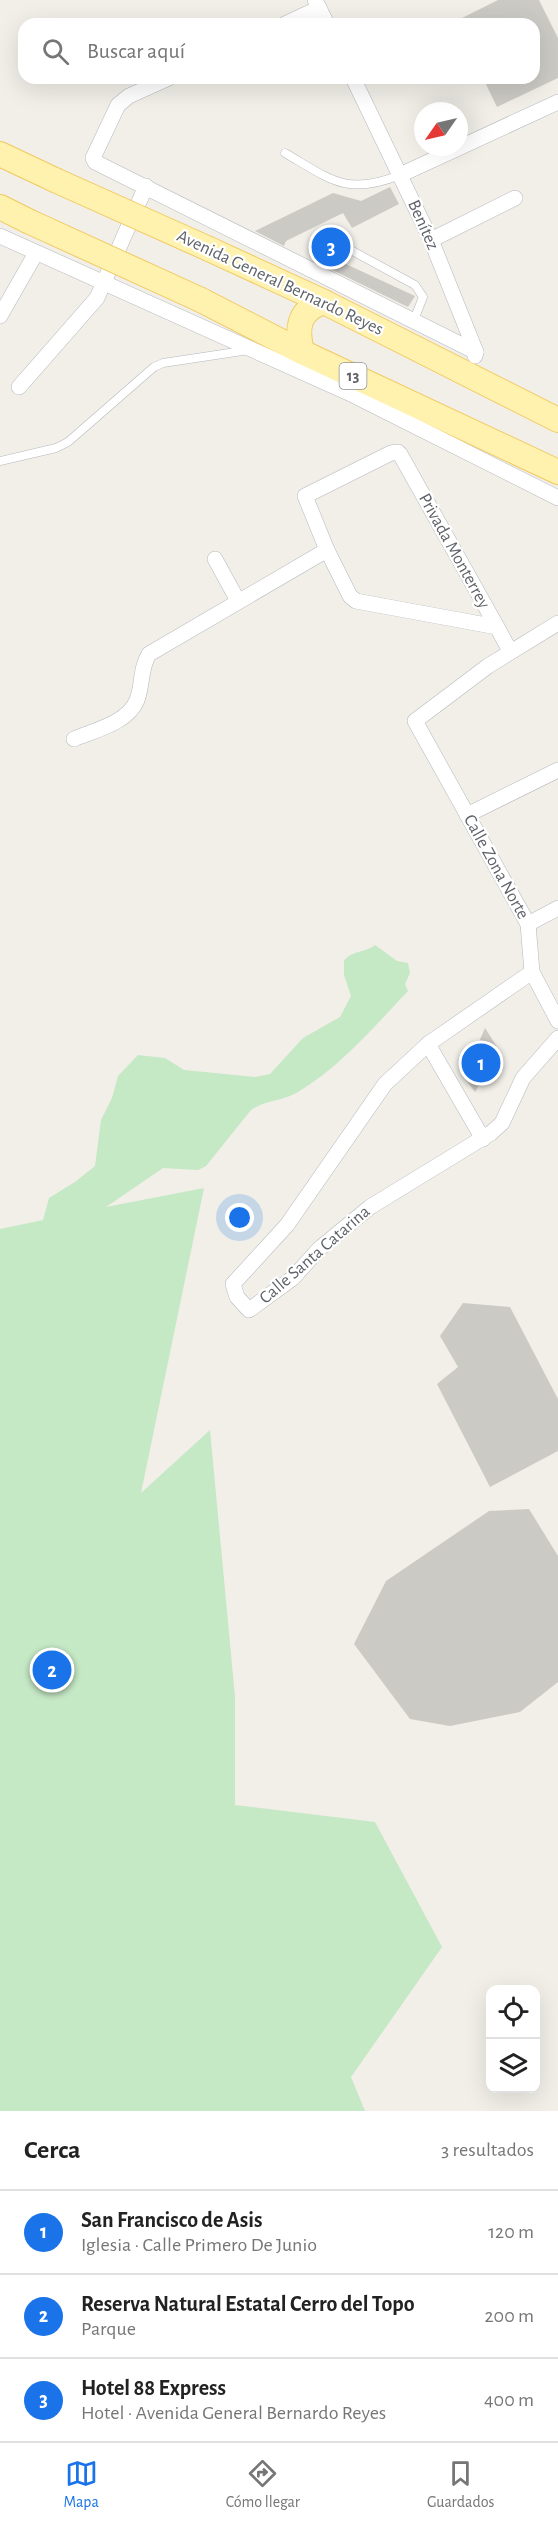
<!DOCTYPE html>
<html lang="es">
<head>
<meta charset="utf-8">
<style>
	:root { --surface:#fff; --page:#f6f6f6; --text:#222; --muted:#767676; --line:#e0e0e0; --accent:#1a73e8 }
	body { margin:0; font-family:"Alegreya Sans",sans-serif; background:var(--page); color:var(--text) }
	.controls { position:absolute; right:18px; bottom:18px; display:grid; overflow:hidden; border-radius:12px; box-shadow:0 6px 24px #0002 }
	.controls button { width:54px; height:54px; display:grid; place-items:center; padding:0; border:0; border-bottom:2px solid var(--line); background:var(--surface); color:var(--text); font:30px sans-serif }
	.compass { position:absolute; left:414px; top:102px; width:54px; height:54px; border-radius:50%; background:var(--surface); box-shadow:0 6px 24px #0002; rotate:236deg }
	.you { position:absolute; left:240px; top:1218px; width:21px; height:21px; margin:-15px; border:4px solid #fff; border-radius:50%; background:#1a73e8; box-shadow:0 0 0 9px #1a73e833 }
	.badge { display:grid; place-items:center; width:39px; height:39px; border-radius:50%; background:var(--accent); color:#fff; font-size:20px; font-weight:700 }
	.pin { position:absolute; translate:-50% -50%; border:3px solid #fff; box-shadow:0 2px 6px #0006 }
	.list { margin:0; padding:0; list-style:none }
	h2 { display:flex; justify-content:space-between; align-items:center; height:78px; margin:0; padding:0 24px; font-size:26px }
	h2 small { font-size:20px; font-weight:400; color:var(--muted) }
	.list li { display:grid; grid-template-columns:39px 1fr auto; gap:18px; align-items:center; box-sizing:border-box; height:84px; padding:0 24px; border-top:2px solid var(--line) }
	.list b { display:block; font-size:22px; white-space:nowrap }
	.list p { margin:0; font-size:20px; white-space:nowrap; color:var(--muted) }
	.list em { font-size:20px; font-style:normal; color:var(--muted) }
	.icon { flex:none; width:33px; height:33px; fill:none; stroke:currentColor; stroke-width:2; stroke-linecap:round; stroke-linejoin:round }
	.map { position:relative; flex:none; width:558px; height:2111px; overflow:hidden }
	.search { position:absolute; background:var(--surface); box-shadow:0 6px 24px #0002; left:18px; right:18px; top:18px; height:66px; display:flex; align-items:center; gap:15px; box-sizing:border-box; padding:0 21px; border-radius:18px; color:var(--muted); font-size:22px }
	.sheet { height:330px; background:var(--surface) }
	nav { display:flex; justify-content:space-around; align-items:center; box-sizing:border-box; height:84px; border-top:2px solid var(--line); background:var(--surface); font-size:16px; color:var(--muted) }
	nav a { display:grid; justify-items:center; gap:3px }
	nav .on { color:var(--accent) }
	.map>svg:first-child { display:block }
	.green { fill:#c5e8c5 }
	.building { fill:#cccac5 }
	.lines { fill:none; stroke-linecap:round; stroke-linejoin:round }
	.service-casing { stroke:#b5b8bc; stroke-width:9 }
	.minor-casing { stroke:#b5b8bc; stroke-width:16 }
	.primary-casing { stroke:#f2c960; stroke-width:26 }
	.service { stroke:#fff; stroke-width:8 }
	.minor { stroke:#fff; stroke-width:15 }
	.primary { stroke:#fff2af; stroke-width:24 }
	.primary-bridge-casing { stroke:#f2c960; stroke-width:26; stroke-linecap:butt }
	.primary-bridge { stroke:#fff2af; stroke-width:24 }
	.labels { text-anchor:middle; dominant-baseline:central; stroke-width:4.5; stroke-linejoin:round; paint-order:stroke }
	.shield { fill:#fff; stroke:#8f9295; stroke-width:1.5 }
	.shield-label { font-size:16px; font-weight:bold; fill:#5f6368 }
	.street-label { font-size:18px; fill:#5f6368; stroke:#fff }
</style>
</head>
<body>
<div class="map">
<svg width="558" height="2111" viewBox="0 0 558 2111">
	<rect width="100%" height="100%" fill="#f1efe8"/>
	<path class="green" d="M375 945 397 961 408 963 410 973 405 984 408 991C375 1026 340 1067 298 1092 283 1101 265 1100 251 1110L206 1166 198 1170 163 1168 106 1207 204 1188 141 1493 210 1430 235 1697V1805L375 1822 442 1947 351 2077 365 2111H0V1229L43 1220 49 1198 75 1182 95 1166 101 1120 112 1098 118 1076 138 1055 165 1058 184 1070 255 1077 270 1074 303 1038 340 1017 351 996 344 975V961C352 950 365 953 375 945Z"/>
	<g class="building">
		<path d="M498 0H539L558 38V78L497 107 483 78H534V24H450Z"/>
		<path d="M390 187 399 204 352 228 343 213 286 241 284 246 255 231 333 193 361 201Z"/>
		<path d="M322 253 415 296 408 307 312 260Z"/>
		<path d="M485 1028 499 1050 475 1092 464 1077Z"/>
		<path d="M463 1303 510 1307 558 1399V1451L490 1487 437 1384 458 1367 440 1336Z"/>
		<path d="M529 1509 558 1556V1682L520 1712 450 1726 410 1719 354 1644 386 1581 489 1511Z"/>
	</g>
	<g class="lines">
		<g class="service-casing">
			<g id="service">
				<path d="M285 153C331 180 347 196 400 175"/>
				<path d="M314 241 336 242 415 285 423 297 414 320"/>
				<path d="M0 461 56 448 68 442 154 367 163 363 249 350"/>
			</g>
		</g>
		<g class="minor-casing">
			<g id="minor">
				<path d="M315 0 327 24"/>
				<path d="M285 24 319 8"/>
				<path d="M169 78 129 96 118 105 93 158 95 162 476 352"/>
				<path d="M353 78 431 240 476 352 475 356"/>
				<path d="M400 175 558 102"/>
				<path d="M0 236 353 395 558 498"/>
				<path d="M431 240 515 198"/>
				<path d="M0 316 36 253"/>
				<path d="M19 387 97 298 146 186"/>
				<path d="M215 559 238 601"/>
				<path d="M558 623 488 666 415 721 528 924 532 972 558 1021"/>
				<path d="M497 627 356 601 350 596 327 550 305 496 391 453 398 452 400 454 497 627 510 651"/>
				<path d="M74 739C95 730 128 723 137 700 143 684 140 669 149 654L327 550"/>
				<path d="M467 815 558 770"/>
				<path d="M528 924 558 908"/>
				<path d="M532 972 428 1044 385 1084 287 1225 233 1284 237 1297 249 1310 293 1278 319 1249 370 1207 491 1133 502 1123 523 1078 558 1038"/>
				<path d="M428 1044 483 1139"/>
			</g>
		</g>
		<g class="primary-casing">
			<g id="primary">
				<path d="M0 154 55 180"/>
				<path d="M0 207 28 221"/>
				<path d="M209 249 324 302 558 420"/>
				<path d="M201 300 302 352 558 472"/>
				<path d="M302 352C296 328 298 310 324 302"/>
			</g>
		</g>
		<use href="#service" class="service"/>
		<use href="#minor" class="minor"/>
		<use href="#primary" class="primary"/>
		<g class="primary-bridge-casing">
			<g id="primary-bridge">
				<path d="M55 180 209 249"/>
				<path d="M28 221 201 300"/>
			</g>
		</g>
		<use href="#primary-bridge" class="primary-bridge"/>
	</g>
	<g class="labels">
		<rect class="shield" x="339.5" y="363" width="27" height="26" rx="4.5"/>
		<g class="shield-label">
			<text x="353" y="376">13</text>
		</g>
		<g class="street-label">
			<text transform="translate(423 225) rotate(66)">Benítez</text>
			<text transform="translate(280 283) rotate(25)">Avenida General Bernardo Reyes</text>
			<text transform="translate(454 551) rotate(61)">Privada Monterrey</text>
			<text transform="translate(496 867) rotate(61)">Calle Zona Norte</text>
			<text transform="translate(315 1255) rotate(-41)">Calle Santa Catarina</text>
		</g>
	</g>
</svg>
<div class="controls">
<button><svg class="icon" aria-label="locate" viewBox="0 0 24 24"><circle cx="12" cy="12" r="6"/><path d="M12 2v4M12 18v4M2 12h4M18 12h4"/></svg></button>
<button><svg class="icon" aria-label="layers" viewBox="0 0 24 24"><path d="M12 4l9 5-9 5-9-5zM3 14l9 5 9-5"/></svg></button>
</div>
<svg class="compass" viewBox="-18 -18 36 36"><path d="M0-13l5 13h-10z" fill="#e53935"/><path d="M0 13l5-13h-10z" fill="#767676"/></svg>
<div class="you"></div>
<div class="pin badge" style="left:481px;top:1063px">1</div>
<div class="pin badge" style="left:52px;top:1670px">2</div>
<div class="pin badge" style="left:331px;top:247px">3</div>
<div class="search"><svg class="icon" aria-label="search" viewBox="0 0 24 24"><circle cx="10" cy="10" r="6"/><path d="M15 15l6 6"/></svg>Buscar aquí</div>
</div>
<section class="sheet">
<h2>Cerca<small>3 resultados</small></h2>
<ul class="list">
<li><span class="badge">1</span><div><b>San Francisco de Asis</b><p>Iglesia · Calle Primero De Junio</p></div><em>120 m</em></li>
<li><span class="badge">2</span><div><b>Reserva Natural Estatal Cerro del Topo</b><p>Parque</p></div><em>200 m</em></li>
<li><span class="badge">3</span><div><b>Hotel 88 Express</b><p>Hotel · Avenida General Bernardo Reyes</p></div><em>400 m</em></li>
</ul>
</section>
<nav>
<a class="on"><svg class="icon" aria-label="map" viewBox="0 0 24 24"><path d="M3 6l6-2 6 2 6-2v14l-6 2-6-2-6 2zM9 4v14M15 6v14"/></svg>Mapa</a>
<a><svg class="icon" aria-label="directions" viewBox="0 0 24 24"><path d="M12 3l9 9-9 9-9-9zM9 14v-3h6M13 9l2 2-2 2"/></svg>Cómo llegar</a>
<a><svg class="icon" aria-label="saved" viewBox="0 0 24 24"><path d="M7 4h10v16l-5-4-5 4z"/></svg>Guardados</a>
</nav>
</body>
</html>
